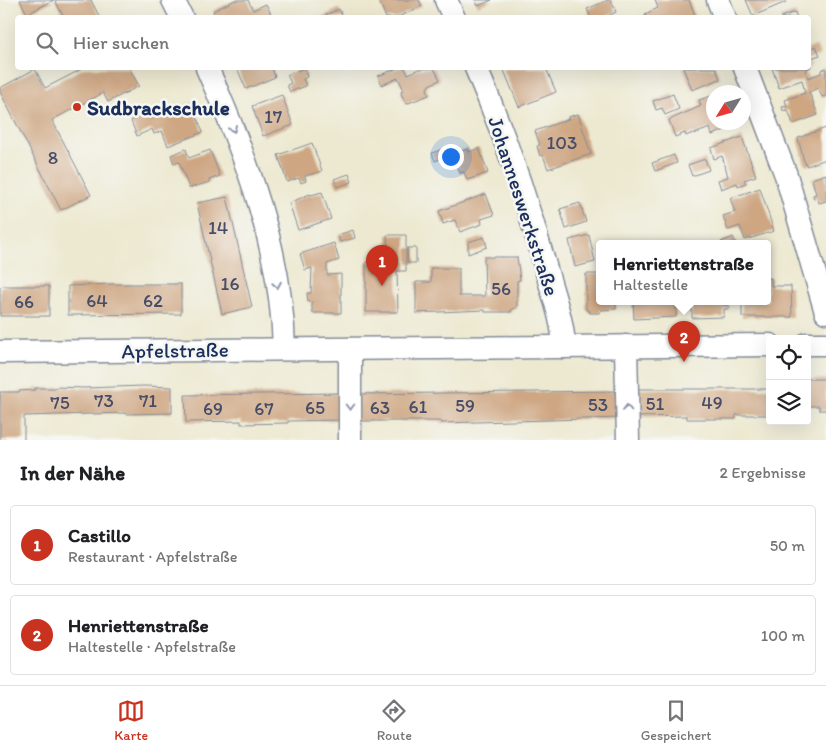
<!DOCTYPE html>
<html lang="de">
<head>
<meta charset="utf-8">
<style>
	:root { --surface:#fff; --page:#f2f2f2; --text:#202124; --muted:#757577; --line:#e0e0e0; --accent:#c8321e }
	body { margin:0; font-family:Itim,sans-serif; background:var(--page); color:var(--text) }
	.controls { position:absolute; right:15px; bottom:15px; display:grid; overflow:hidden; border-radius:5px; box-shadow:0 5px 20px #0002 }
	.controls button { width:45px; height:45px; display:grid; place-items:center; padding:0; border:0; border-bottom:1px solid var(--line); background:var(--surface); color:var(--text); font:25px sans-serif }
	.compass { position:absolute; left:706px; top:85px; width:45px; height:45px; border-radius:50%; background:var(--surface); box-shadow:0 5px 20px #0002; rotate:233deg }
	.you { position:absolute; left:450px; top:156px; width:18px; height:18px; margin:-12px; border:4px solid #fff; border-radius:50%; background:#1a73e8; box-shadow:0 0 0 8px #1a73e833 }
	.badge { display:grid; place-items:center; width:32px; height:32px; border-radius:50%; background:var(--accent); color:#fff; font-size:16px; font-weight:700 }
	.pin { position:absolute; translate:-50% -41px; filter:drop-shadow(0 1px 2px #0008) }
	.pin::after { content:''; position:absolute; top:26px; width:18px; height:15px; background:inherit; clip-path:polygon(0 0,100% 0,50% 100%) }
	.popup { position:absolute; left:596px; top:240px; width:175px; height:65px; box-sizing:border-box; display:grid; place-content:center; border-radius:5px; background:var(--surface); filter:drop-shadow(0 1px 4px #0005); font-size:16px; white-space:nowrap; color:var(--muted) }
	.popup b { font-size:19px; color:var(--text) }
	.popup::after { content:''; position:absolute; left:50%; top:100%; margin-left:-10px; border:10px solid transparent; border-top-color:var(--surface) }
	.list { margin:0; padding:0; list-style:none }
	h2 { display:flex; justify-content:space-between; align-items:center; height:65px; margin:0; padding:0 20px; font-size:21px }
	h2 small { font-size:16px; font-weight:400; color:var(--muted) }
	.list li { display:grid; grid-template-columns:32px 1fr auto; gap:15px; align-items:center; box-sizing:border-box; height:80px; margin:0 10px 10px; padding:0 10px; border:1px solid var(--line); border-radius:5px }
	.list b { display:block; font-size:19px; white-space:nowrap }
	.list p { margin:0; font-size:16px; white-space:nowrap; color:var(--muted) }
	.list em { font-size:16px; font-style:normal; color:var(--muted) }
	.icon { flex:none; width:28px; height:28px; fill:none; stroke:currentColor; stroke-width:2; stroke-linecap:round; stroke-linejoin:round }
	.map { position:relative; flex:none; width:826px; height:440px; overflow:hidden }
	.search { position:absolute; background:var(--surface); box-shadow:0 5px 20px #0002; left:15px; right:15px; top:15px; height:55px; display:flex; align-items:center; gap:12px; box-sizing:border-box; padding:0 18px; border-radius:5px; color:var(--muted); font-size:19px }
	.sheet { height:245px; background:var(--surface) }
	nav { display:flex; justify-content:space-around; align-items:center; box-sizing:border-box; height:70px; border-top:1px solid var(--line); background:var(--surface); font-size:14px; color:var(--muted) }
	nav a { display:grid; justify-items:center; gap:2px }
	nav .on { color:var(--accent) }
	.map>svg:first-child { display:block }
	.building { fill:#cea682 }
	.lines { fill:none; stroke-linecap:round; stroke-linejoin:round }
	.minor-casing { stroke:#848c98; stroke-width:25 }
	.minor { stroke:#fff; stroke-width:22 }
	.oneway { stroke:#8d97ae }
	.poi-dot { fill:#c8321e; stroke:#f6f6f2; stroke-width:2 }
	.labels { text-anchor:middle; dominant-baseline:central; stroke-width:5; stroke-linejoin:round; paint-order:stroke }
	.number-label { font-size:19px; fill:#484d67 }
	.poi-label { font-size:21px; font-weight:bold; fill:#1b2f5e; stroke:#f6f6f2; text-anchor:start }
	.street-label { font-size:21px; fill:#1b2f5e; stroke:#f6f6f2 }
</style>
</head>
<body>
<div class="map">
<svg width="826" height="440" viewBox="0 0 826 440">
	<rect width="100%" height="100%" fill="#f6f6f2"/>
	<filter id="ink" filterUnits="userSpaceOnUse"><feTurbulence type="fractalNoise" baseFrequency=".02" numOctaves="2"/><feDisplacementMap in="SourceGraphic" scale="10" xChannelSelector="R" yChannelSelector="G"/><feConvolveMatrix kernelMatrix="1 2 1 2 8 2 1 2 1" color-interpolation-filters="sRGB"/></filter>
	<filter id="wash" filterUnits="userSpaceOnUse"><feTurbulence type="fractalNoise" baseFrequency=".0096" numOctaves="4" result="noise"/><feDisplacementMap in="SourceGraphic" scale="20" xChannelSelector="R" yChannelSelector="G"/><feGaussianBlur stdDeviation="1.12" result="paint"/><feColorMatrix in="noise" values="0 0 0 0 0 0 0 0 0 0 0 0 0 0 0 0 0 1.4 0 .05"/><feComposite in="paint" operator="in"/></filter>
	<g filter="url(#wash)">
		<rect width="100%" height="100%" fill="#ede9d1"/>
		<g id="blocks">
			<g class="building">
				<path d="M20 0H54L27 14Z"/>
				<path d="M55 0H91L100 18H64Z"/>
				<path d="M235 0H248L253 10 266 4 272 16 216 18 213 11Z"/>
				<path d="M379 0H419L422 6 396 18H386Z"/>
				<path d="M475 0H492L478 6Z"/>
				<path d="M608 0H611L616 12 604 18H591L587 9Z"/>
				<path d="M655 0H689L696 18H646L645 14 658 8Z"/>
				<path d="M746 0H786V2L753 16Z"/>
				<path d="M339 9 343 18H319Z"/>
				<path d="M795 12 797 18H781V17Z"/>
				<path d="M816 46 820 55 808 59V49Z"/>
				<path d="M809 61 811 67 805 70 808 78 821 73V70L826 68V96L822 97 818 88 809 92 818 115 793 124 788 110 783 111 782 107 787 106 785 100 805 93 802 80 779 88 772 68H808Z"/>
				<path d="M84 68H129L139 86 108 102 103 93 52 120 91 195 61 210 0 92V88L35 69 45 88Z"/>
				<path d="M237 68H272L275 77 246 89Z"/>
				<path d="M304 68 307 77 303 79 306 86 290 92 287 85 291 83 287 75Z"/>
				<path d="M398 68H405L408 74 419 69 434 68 440 80 429 85 427 89 429 95 406 104 401 93 403 88 398 78 382 85 378 76Z"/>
				<path d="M503 68H546L556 92 519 107Z"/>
				<path d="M683 68H716L720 79 692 90Z"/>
				<path d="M673 94 679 109 665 115 662 108 656 110 653 101Z"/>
				<path d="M282 95 293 125 263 136 252 106Z"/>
				<path d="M714 95V122H737L738 125 712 135 710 128 694 134 693 133 686 136 685 133 675 137 669 120 701 106 699 100Z"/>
				<path d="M191 103 203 132 168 146 162 131 154 134 152 129 137 136 131 121 147 112 150 119Z"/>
				<path d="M578 114 591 154 548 169 543 155 540 156 537 146 540 145 535 131 569 119 568 117Z"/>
				<path d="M826 128V159L807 166 804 161 798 138Z"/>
				<path d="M742 137 756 176 744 180 746 183 738 186 737 183 721 189 718 180 728 177 725 165 722 156 714 159 711 148Z"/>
				<path d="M312 143 322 171 305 176 306 181 301 183 299 178 287 182 278 155Z"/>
				<path d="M446 148 449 155 435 161 432 153Z"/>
				<path d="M479 148 488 173 467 180 464 172 460 173 457 164 461 163 459 155 462 154 461 151 468 149 469 152Z"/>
				<path d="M186 149 189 158 210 150 220 176 209 180 210 182 189 188 179 162 174 164 171 155Z"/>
				<path d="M674 155 677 163 655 171 652 163Z"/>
				<path d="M705 159 709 170 692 176 688 165Z"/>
				<path d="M349 174 352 182 337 187 334 179Z"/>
				<path d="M826 174V201L819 203 818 198 814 199 813 195 816 194 812 179Z"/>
				<path d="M760 188 774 231 745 240 740 226 728 230 723 216 735 212 730 198Z"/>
				<path d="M322 192 331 219 298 230 289 203 310 194 311 195Z"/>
				<path d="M486 194 494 215 481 219 482 224 460 232 455 220 443 224 439 211Z"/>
				<path d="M227 197 252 307 222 314 197 203Z"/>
				<path d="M580 203 586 222 566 229 560 209Z"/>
				<path d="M353 230 355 238 340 242 338 235Z"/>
				<path d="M387 235H406V271H397L398 312H366V262H389Z"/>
				<path d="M589 235 595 262 575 267 569 240Z"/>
				<path d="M484 237 487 247 468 254V242Z"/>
				<path d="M733 237 736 243H721V242Z"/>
				<path d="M334 243 339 260 327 264V275L341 274V313H312V302H308L307 293H311L312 268 305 270 300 254Z"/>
				<path d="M407 248H416V263H408Z"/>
				<path d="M484 257H517L520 280 517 281V307L511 310V312H485V310L416 313V282H431V268H459V296H485Z"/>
				<path d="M586 274H600V301H616V309L601 310 599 313H590L588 310H586Z"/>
				<path d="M768 278H771V286H791L792 317H742V301H768Z"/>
				<path d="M112 284H181V314L68 315V286Z"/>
				<path d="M4 286H49V316H0V287Z"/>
				<path d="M633 301H676V317L634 319Z"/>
				<path d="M692 301H724V305H729V309H724V317L692 318V309H688V305H692Z"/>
				<path d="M807 379H826V410H819V406H807Z"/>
				<path d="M144 386 172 387V413L125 414V413L24 416V440H0V392H19V391L35 390V388H56V387L84 388Z"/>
				<path d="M632 389H770V415H736V419H687V416L632 417Z"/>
				<path d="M619 391 620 418 441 423V421H357L356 394Z"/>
				<path d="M343 393V420L288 421V423L241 424V421L186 422 185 395Z"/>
			</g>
		</g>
	</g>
	<g filter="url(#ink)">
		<use href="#blocks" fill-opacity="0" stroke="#848c98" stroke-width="1"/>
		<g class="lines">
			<g class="minor-casing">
				<g id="minor">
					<path d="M173 0 182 18"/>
					<path d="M446 0 454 18"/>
					<path d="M718 0 725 18"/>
					<path d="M207 68C246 156 282 250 284 349"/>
					<path d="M476 68C504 133 527 200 546 269 553 295 563 320 564 347"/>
					<path d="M745 68 786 175 826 312"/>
					<path d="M807 344H826"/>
					<path d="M626 346 628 440"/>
					<path d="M0 352 770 345"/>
					<path d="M350 440V349"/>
				</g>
			</g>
			<use href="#minor" class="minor"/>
		</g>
		<defs><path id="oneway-chevron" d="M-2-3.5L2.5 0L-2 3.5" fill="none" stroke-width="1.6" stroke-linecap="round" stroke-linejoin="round" transform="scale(1.25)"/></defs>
		<g class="oneway">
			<use href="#oneway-chevron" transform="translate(233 129) rotate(67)"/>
			<use href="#oneway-chevron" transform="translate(277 285) rotate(81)"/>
			<use href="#oneway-chevron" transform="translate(350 407) rotate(90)"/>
			<use href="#oneway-chevron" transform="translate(627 408) rotate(-90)"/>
		</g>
	</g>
	<circle class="poi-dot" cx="77" cy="107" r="5"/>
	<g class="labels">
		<g class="number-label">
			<text x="273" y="116">17</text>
			<text x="562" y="142">103</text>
			<text x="53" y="157">8</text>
			<text x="218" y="227">14</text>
			<text x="230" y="283">16</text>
			<text x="501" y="288">56</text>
			<text x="97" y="300">64</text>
			<text x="153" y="300">62</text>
			<text x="24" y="301">66</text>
			<text x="104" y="400">73</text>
			<text x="148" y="400">71</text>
			<text x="60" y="402">75</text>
			<text x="712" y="402">49</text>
			<text x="655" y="403">51</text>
			<text x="598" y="404">53</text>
			<text x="465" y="405">59</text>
			<text x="418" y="406">61</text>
			<text x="315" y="407">65</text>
			<text x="380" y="407">63</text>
			<text x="213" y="408">69</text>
			<text x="264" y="408">67</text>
		</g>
		<g class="poi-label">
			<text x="87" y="107">Sudbrackschule</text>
		</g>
		<g class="street-label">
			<text transform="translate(524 206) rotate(72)">Johanneswerkstraße</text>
			<text transform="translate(175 350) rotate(-1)">Apfelstraße</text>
		</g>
	</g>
</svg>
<div class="controls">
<button><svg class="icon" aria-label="locate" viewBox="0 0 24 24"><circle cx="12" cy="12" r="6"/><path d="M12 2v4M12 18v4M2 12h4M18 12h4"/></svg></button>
<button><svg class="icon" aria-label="layers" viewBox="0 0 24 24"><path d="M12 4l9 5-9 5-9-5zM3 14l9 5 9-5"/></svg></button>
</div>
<svg class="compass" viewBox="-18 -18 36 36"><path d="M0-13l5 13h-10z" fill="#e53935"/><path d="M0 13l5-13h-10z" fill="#757577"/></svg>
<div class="you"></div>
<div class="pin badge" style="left:382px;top:286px">1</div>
<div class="pin badge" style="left:684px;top:362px">2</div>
<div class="popup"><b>Henriettenstraße</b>Haltestelle</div>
<div class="search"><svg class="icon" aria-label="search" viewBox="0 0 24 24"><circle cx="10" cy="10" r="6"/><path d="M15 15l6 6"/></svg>Hier suchen</div>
</div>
<section class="sheet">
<h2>In der Nähe<small>2 Ergebnisse</small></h2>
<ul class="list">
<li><span class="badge">1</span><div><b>Castillo</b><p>Restaurant · Apfelstraße</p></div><em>50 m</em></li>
<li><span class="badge">2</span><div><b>Henriettenstraße</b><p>Haltestelle · Apfelstraße</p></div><em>100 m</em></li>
</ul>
</section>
<nav>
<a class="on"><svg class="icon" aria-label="map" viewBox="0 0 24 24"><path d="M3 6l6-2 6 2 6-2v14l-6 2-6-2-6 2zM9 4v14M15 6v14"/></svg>Karte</a>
<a><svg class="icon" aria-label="directions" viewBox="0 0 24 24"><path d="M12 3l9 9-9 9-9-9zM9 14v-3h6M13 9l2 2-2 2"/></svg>Route</a>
<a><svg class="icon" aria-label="saved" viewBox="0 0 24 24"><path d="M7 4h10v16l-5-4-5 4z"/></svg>Gespeichert</a>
</nav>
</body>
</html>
